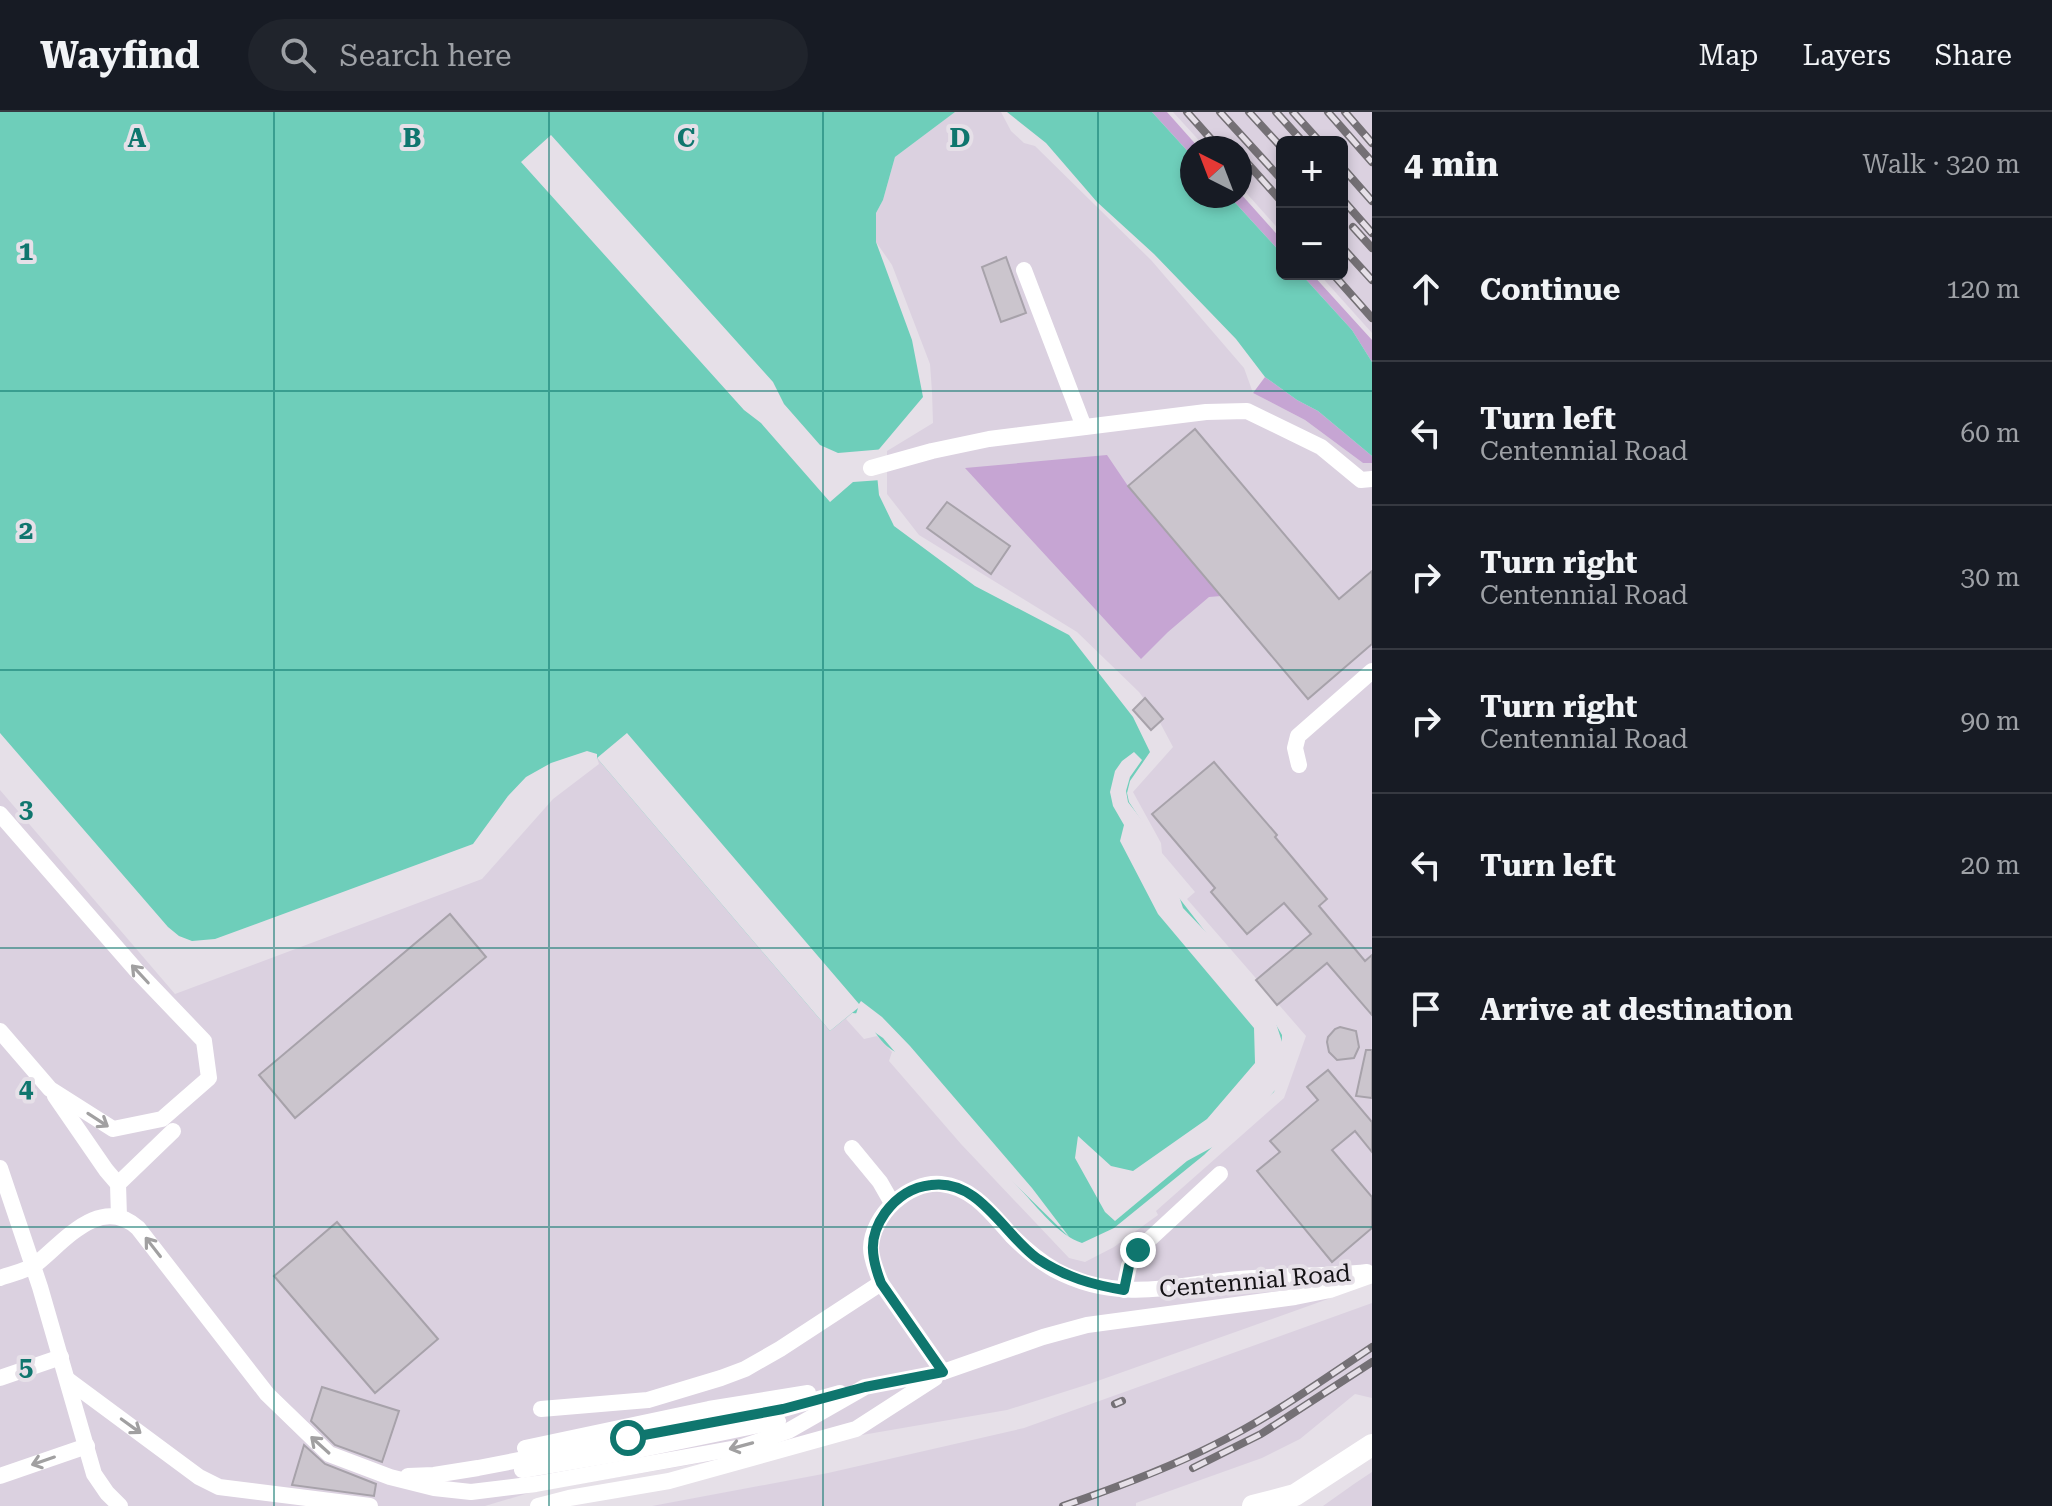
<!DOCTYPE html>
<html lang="en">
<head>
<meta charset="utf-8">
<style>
	:root { --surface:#171b24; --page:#20242c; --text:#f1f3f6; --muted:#9ea1a6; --line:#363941 }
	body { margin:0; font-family:"Roboto Serif",serif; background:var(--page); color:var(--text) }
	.controls { position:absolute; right:24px; top:24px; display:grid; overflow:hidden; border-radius:12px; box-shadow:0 4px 12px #0003 }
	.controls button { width:72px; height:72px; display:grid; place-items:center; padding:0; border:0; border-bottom:2px solid var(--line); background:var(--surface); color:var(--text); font:40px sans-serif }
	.compass { position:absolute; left:1180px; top:24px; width:72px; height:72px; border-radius:50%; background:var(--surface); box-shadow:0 4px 12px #0003; rotate:318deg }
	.stop { position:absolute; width:24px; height:24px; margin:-18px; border:6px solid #0f766e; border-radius:50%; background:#fff }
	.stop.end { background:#0f766e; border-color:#fff; box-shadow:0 2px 8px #0008 }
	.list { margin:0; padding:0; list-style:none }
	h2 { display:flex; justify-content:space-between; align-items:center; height:104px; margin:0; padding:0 32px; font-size:34px }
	h2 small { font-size:26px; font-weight:400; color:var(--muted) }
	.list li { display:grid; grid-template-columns:52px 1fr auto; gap:24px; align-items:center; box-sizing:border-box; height:144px; padding:0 32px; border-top:2px solid var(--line) }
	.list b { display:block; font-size:30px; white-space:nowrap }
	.list p { margin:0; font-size:26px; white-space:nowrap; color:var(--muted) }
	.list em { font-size:26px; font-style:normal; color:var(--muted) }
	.icon { flex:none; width:44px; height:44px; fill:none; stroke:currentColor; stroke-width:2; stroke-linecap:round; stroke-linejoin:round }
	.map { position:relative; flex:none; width:1372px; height:1394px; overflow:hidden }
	header { display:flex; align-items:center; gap:48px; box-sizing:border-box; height:112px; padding:0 40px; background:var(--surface); border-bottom:2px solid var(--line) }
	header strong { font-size:38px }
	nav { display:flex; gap:44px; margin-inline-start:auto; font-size:28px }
	.search { width:560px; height:72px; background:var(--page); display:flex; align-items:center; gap:20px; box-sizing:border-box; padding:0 28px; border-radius:44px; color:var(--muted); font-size:30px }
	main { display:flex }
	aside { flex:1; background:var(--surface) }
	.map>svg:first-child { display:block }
	.built { fill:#dbd1e0 }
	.green { fill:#c6a5d3 }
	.water { fill:#6eceba }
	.pier { fill:#e6e0e8 }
	.building { fill:#cbc5cd; stroke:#a7a2aa; stroke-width:2 }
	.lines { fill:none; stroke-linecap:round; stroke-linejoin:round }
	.minor { stroke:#fff; stroke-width:16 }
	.major { stroke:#fff; stroke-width:22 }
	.rail-casing { stroke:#747075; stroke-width:8 }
	.rail { stroke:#e6e0e8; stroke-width:5; stroke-dasharray:15; stroke-linecap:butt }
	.oneway { stroke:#a1a0a1 }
	.route { stroke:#0f766e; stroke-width:10 }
	.grid { fill:none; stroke:#0f766e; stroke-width:2; stroke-opacity:0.55 }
	.labels { text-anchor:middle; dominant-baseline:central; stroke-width:8; stroke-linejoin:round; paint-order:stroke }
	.street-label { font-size:24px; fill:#141215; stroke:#e6e0e8 }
	.grid-label { font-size:26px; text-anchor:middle; font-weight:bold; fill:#0f766e; stroke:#e6e0e8; stroke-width:8; stroke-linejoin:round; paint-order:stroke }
</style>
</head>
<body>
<header>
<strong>Wayfind</strong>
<div class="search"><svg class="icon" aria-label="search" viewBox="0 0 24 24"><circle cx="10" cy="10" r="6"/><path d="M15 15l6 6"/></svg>Search here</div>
<nav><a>Map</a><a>Layers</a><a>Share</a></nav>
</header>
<main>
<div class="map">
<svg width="1372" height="1394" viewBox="0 0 1372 1394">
	<rect width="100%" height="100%" fill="#e6e0e8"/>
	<g class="built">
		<path d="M955 0H1001L1011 19 1024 31 1035 34 1151 148 1244 256 1253 281 1305 308 1363 351H1372V1160L1328 1187 1089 1272 1007 1298 532 1380 485 1394H0V678L175 882 482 767 553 687 599 652 597 646 860 894 846 907 864 927 877 924 892 940 889 949 961 1032 1069 1146 1085 1150 1114 1135 1158 1103 1156 1099 1284 986 1306 924 1187 787 1195 780 1162 741 1161 731 1133 680 1173 635 1157 605 1139 580 1077 520 919 423 887 382V339L933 311 932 280 930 252 892 153 876 130V101L883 88 895 45Z"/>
		<path d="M1173 0H1372V221L1319 162H1342V30H1282V121L1240 74V36H1206Z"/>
		<path d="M1372 1191V1286L1355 1282 1300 1327 1262 1346 1136 1391V1394H652L828 1361 1024 1316Z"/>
		<path d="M1372 1360V1394H1323L1354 1372Z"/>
	</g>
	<g class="green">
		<path d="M1152 0H1167L1199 36H1192V44Z"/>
		<path d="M1240 81 1282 128V142L1229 84H1240Z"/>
		<path d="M1301 162H1312L1372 228V250L1352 218Z"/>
		<path d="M1265 265 1297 288 1318 299 1372 344V351H1363L1305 308 1253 281Z"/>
		<path d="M1107 343 1128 374 1221 484 1209 485 1168 520 1141 547 965 356Z"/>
	</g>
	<g class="water">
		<path d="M0 0H955L895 45 883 88 876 101V130L912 228 923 285 875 342 879 383 894 414 975 474 1069 523 1133 605 1150 640 1130 669 1127 681 1129 690 1145 714 1176 782 1272 906 1282 923 1281 958 1274 980 1240 1008 1204 1043 1114 1116 1082 1131C1058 1123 1038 1096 1021 1078 980 1034 940 988 901 942 883 937 873 917 864 902L852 901 830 919 597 646 538 669 512 692 483 736 188 845 0 647Z"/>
		<path d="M1007 0H1152L1192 44V84H1229L1282 142V162H1301L1352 218 1372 250V344L1318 299 1297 288 1265 265 1236 227 1154 142 1097 90 1046 31Z"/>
	</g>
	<g class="pier">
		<path d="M551 23 773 270 784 292 820 333 838 341 885 337 879 344 881 368 853 370 830 390 761 311 744 298 521 50Z"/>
		<path d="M0 621 168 815 179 824 192 829 215 827 473 732 508 684 526 665 551 651 587 639 597 642V646L627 621 859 892 861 889 882 905 910 934 1032 1076 1070 1126 971 1029 883 926 867 915 861 906 855 905 858 896 830 919 597 646 594 650 556 669 542 674 539 671 515 692 517 699 486 739 478 746 454 759 187 849 175 844 160 830 0 653Z"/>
		<path d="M1134 640 1142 648 1130 665 1126 679 1128 690 1148 716 1173 766 1183 796 1226 841 1273 902 1284 936 1283 956 1277 976 1264 991 1222 1030 1187 1049 1115 1109 1105 1100 1075 1046 1078 1024 1111 1054 1133 1059 1207 1007 1255 951 1254 916 1158 802 1120 729 1124 713 1113 694 1110 680 1115 659 1122 649Z"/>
	</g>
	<g class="building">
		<path d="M1006 145 1026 201 1001 210 982 155Z"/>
		<path d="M1195 317 1339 487 1372 459V532L1308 587 1128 374Z"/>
		<path d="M947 390 1010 434 991 462 927 416Z"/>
		<path d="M1145 586 1163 607 1151 618 1133 598Z"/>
		<path d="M1214 650 1277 723 1275 725 1327 787 1319 794 1365 849 1372 843V903L1327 851 1277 893 1256 868 1311 822 1284 791 1247 822 1211 780 1215 776 1152 702Z"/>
		<path d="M450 802 486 845 295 1006 259 963Z"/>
		<path d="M1340 915 1356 919 1359 935 1354 946 1337 948 1329 940 1327 930 1328 925 1335 917Z"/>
		<path d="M1366 938H1372V986L1356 984Z"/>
		<path d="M1328 958 1372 1010V1040L1355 1019 1332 1038 1372 1085V1116L1332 1150 1257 1059 1280 1040 1270 1029 1318 988 1307 975Z"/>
		<path d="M337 1110 438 1227 375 1281 274 1164Z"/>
		<path d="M322 1275 399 1299 382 1350 335 1333 311 1309Z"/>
		<path d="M304 1333 325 1352 376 1372 374 1384 292 1373Z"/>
	</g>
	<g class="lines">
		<g class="minor">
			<path d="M1024 158 1084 315"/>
			<path d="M871 356 932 339 989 327 1206 300 1247 299 1321 335 1361 368 1372 367"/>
			<path d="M1299 653 1295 636 1298 624 1372 559"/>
			<path d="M0 702 136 858 204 929 209 966 162 1007 113 1017 50 977 0 919"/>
			<path d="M55 984 106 1058 118 1072 119 1105"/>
			<path d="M852 1036 880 1070 892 1091"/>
			<path d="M0 1056 40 1175 94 1362 107 1381 120 1394"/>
			<path d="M118 1072 173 1019"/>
			<path d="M0 1166C11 1162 26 1159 36 1152 64 1130 100 1082 138 1116L267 1282 329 1342 390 1365 434 1376 471 1380 536 1372 742 1335 788 1319 865 1275 943 1260 1043 1225 1087 1213 1295 1185 1330 1178 1372 1163"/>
			<path d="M1124 1178 1129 1154 1138 1138 1220 1062"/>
			<path d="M943 1260 881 1171C877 1161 871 1147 871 1136 872 1103 908 1069 941 1072 973 1075 992 1102 1012 1124 1025 1137 1039 1149 1055 1158 1119 1192 1173 1173 1239 1167 1282 1163 1324 1165 1367 1160"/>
			<path d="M0 1266 61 1245"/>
			<path d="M68 1268 199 1365 219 1375 370 1394"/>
			<path d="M541 1297 648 1288 721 1266 745 1257 780 1237 881 1171"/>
			<path d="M525 1336 709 1297 808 1281"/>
			<path d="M522 1358 633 1339 778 1309"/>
			<path d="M0 1364 87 1334"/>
			<path d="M408 1364 434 1363 478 1356 783 1297 840 1281"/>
			<path d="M538 1394 569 1386 669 1369 856 1317 935 1266"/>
		</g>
		<path class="major" d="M1253 1394 1295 1383 1372 1333"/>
		<g class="rail-casing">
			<g id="rail">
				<path d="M1187 0 1219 36"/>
				<path d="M1220 0 1282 68"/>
				<path d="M1249 0 1282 36"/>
				<path d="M1276 0 1303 30"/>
				<path d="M1293 0 1320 30"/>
				<path d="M1328 0 1372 50"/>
				<path d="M1345 0 1372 31"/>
				<path d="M1240 43 1282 90"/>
				<path d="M1342 55 1372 89"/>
				<path d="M1342 87 1372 121"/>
				<path d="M1353 115 1372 136"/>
				<path d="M1342 135 1372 168"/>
				<path d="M1333 162 1372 206"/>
				<path d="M1115 1292 1122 1289"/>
				<path d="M1193 1356 1261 1322 1372 1250"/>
				<path d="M1063 1394C1115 1376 1167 1357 1216 1332 1271 1305 1321 1269 1372 1235"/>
			</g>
		</g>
		<use href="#rail" class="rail"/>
	</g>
	<defs><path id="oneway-shaft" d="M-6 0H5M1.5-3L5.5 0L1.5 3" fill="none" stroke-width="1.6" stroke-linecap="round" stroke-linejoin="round" transform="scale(2)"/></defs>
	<g class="oneway">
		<use href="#oneway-shaft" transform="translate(140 862) rotate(-133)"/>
		<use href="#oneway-shaft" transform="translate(98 1008) rotate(33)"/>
		<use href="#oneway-shaft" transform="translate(153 1135) rotate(-128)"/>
		<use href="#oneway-shaft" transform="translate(131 1314) rotate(36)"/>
		<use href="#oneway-shaft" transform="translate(320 1333) rotate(-138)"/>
		<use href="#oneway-shaft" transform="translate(741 1334) rotate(165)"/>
		<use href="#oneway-shaft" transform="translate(43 1349) rotate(161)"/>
	</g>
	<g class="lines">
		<path class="route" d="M628 1326 783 1297 865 1275 943 1260 881 1171C871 1145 868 1125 885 1101 896 1086 912 1075 931 1073 979 1066 1004 1123 1038 1147 1065 1165 1093 1173 1124 1178L1129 1154 1138 1138"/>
	</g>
	<path class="grid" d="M274 0V1394M549 0V1394M823 0V1394M1098 0V1394M0 279H1372M0 558H1372M0 836H1372M0 1115H1372"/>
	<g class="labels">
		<g class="street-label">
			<text transform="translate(1255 1169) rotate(-5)">Centennial Road</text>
		</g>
	</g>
	<g class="grid-label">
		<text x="137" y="35">A</text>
		<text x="412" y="35">B</text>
		<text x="686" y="35">C</text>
		<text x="960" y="35">D</text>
		<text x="26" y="148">1</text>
		<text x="26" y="427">2</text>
		<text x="26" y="706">3</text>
		<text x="26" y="985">4</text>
		<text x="26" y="1264">5</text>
	</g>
</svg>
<div class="controls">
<button>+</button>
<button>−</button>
</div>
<svg class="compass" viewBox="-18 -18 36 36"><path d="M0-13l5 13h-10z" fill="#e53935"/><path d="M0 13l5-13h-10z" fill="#9ea1a6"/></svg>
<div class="stop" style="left:628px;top:1326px"></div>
<div class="stop end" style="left:1138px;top:1138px"></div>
</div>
<aside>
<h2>4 min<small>Walk · 320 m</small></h2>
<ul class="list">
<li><svg class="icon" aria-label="ahead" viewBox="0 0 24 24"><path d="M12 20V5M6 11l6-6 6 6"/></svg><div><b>Continue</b></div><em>120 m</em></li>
<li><svg class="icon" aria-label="left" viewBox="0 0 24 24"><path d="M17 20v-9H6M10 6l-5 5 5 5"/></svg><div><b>Turn left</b><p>Centennial Road</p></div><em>60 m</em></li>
<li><svg class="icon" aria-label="right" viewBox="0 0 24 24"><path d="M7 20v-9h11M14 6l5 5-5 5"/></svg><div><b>Turn right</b><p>Centennial Road</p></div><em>30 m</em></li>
<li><svg class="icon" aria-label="right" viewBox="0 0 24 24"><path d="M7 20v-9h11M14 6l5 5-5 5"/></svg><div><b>Turn right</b><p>Centennial Road</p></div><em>90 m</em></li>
<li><svg class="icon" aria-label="left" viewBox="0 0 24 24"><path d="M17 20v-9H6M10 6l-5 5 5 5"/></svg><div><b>Turn left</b></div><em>20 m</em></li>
<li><svg class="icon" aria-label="arrive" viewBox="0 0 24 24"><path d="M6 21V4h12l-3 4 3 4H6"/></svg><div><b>Arrive at destination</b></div></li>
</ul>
</aside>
</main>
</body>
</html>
